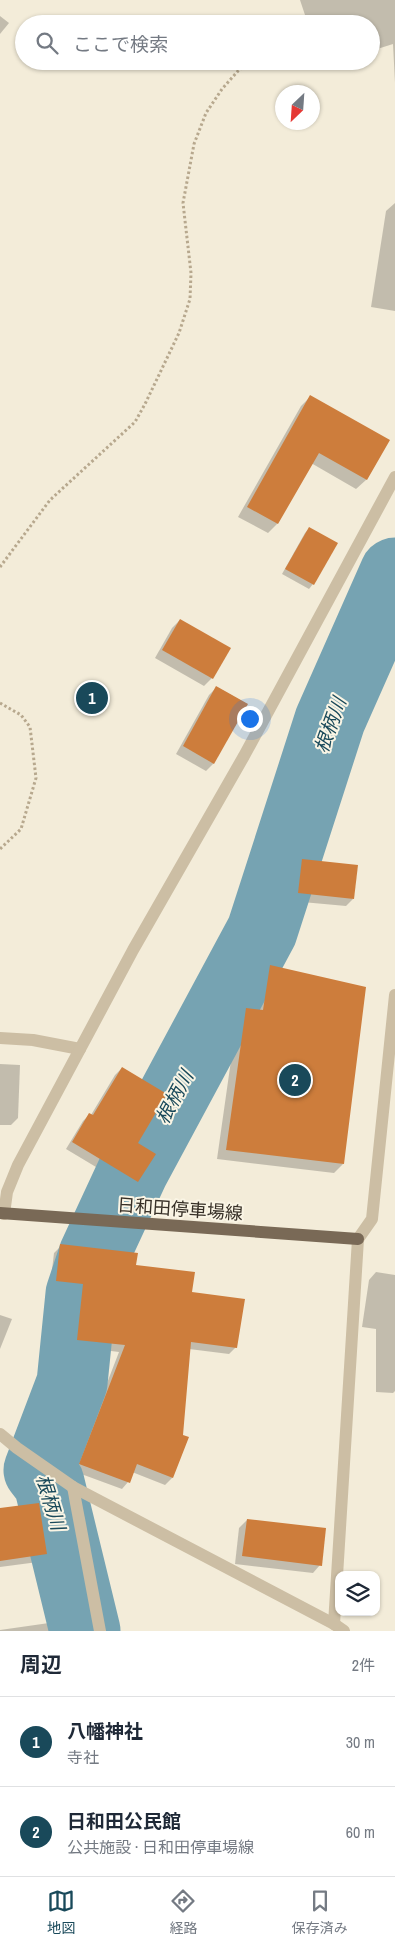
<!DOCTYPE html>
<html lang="ja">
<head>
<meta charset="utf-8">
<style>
	:root { --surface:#fff; --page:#f6f6f7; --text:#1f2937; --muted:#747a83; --line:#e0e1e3; --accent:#19495a }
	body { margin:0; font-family:"Archivo Narrow","Noto Sans JP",sans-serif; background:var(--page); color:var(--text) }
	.controls { position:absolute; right:15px; bottom:15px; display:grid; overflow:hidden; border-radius:10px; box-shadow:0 1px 4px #0004 }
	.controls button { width:45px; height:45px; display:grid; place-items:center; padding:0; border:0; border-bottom:1px solid var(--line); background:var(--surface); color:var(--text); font:25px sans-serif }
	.compass { position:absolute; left:275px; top:85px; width:45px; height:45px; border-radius:50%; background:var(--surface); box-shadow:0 1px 4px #0004; rotate:205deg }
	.you { position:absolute; left:249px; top:718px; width:18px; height:18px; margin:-12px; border:4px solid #fff; border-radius:50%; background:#1a73e8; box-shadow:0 0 0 8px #1a73e833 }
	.badge { display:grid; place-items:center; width:32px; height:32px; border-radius:50%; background:var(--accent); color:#fff; font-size:16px; font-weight:700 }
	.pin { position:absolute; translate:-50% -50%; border:2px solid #fff; box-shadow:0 1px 5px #0006 }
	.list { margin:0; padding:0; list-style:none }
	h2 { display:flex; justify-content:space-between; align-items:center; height:65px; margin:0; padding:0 20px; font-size:21px }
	h2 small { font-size:16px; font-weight:400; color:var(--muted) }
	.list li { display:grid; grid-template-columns:32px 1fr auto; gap:15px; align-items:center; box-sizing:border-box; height:90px; padding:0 20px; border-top:1px solid var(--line) }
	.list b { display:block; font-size:19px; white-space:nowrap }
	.list p { margin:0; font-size:16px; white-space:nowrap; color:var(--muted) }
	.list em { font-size:16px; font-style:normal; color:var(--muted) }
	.icon { flex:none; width:28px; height:28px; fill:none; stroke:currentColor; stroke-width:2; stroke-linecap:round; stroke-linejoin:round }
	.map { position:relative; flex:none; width:395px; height:1631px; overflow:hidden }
	.search { position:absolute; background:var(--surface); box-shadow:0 1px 4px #0004; left:15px; right:15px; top:15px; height:55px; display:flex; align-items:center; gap:12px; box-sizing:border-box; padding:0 18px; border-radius:28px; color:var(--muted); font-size:19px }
	.sheet { height:245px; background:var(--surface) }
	nav { display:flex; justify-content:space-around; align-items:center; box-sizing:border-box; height:70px; border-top:1px solid var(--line); background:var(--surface); font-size:14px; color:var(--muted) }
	nav a { display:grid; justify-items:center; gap:2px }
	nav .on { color:var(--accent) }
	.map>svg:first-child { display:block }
	.shadow { fill:#0003 }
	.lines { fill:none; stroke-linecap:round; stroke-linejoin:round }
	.river { stroke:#76a3b2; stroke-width:71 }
	.building { fill:#cd7d3c }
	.path { stroke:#b7a88e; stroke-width:3; stroke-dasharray:2.5 2.5; stroke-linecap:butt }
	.minor { stroke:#ccbea4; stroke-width:12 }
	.major { stroke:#796956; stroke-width:12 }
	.labels { text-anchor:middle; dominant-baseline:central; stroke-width:4; stroke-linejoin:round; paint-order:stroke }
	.street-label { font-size:18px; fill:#362f26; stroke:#faf5e5 }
	.water-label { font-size:19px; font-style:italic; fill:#19495a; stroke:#faf5e5 }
</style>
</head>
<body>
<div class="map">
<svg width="395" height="1631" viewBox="0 0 395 1631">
	<rect width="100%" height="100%" fill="#f3ecd9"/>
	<g class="shadow">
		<path d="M300 0H395V83L393 44 371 51V24H308Z"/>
		<path d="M0 16 9 23 0 34Z"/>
		<path d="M320 61H342L322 68Z"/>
		<path d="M395 203V311L371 307 386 211Z"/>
		<path d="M310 397 388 441 366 480 356 489 311 463 277 524 268 533 238 517 301 406Z"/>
		<path d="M309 529 336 544 313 584 309 589 282 574 305 533Z"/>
		<path d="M180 620 212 678 204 686 155 658 172 628Z"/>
		<path d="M217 687 247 704 213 764 206 771 176 754 209 695Z"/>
		<path d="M302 860 353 899 346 906 291 901 295 868Z"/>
		<path d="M270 967 343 1164 334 1173 217 1159 237 1018 246 1009 256 1010 261 976Z"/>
		<path d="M0 1064 20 1065 18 1118 11 1125H0Z"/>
		<path d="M122 1068 136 1143 137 1181 131 1188 66 1149 83 1121 90 1114 91 1115 115 1075Z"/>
		<path d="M61 1246 135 1266 191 1294 236 1347 229 1354 189 1349 182 1436 187 1438 172 1478 165 1485 132 1472 128 1482 122 1489 73 1471 119 1352 71 1346 76 1290 50 1287 54 1253Z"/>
		<path d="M376 1272 395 1275V1391L393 1393 376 1392V1329L362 1327 369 1280Z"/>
		<path d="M0 1315 12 1319 0 1349Z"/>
		<path d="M0 1509 45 1554 38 1562 0 1567Z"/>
		<path d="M247 1520 320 1565 313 1573 235 1564 239 1528Z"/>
		<path d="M56 1622 57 1631H0V1630Z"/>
	</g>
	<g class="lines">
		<path class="river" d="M85 1631 49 1483 39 1470 72 1383 81 1294 94 1255 133 1171 262 931 330 720 395 573"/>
	</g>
	<g class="building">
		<path d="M310 395 390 440 367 480 319 453 278 524 247 507Z"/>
		<path d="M309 527 338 543 314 585 285 569Z"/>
		<path d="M180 619 231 648 213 679 162 650Z"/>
		<path d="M216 686 248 704 214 764 183 746Z"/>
		<path d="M302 859 358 865 354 899 298 893Z"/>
		<path d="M270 965 366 987 344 1164 226 1150 246 1008 263 1010Z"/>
		<path d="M122 1067 167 1094 138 1143 156 1154 138 1182 72 1142 89 1113 93 1115Z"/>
		<path d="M60 1244 138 1253 136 1265 195 1272 192 1292 245 1299 237 1348 191 1342 183 1435 189 1437 173 1478 137 1464 130 1483 79 1464 125 1345 77 1340 83 1284 56 1281Z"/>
		<path d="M39 1503 47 1554 0 1561V1508Z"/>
		<path d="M247 1519 326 1528 322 1566 242 1556Z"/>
	</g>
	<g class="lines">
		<g class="path">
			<path d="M0 567 50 500 135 422 145 404 179 333 190 299 191 273 183 203 194 144 206 113 222 89 238 71 251 61"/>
			<path d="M0 703 21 715 30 727 36 778 21 829 0 849"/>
		</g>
		<g class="minor">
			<path d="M0 1038 33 1040 80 1049"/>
			<path d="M4 1214 7 1192 18 1165 133 950 244 756 395 477"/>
			<path d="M0 1434 17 1448 73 1487 334 1624 344 1631"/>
			<path d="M73 1487 100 1631"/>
			<path d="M334 1624 358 1239 372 1219 395 995"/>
		</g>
		<path class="major" d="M0 1213 358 1239"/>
	</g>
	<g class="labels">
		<g class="street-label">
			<text transform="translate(180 1209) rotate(4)">日和田停車場線</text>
		</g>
		<g class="water-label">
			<text transform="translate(330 725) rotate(-70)">根柄川</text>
			<text transform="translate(174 1097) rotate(-62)">根柄川</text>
			<text transform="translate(51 1502) rotate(73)">根柄川</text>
		</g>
	</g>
</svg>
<div class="controls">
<button><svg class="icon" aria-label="layers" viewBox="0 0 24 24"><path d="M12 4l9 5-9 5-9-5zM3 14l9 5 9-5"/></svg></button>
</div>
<svg class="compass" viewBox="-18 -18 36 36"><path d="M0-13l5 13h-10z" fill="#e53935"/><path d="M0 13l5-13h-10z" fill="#747a83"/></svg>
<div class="you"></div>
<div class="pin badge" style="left:92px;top:698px">1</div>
<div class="pin badge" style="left:295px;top:1080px">2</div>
<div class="search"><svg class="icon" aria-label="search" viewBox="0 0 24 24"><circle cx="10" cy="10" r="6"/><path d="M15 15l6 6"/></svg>ここで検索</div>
</div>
<section class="sheet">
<h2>周辺<small>2件</small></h2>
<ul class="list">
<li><span class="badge">1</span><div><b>八幡神社</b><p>寺社</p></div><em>30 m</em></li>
<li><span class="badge">2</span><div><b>日和田公民館</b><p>公共施設 · 日和田停車場線</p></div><em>60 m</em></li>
</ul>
</section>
<nav>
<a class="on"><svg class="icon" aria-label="map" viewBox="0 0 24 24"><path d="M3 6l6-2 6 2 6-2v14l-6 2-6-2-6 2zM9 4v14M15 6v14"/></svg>地図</a>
<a><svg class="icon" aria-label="directions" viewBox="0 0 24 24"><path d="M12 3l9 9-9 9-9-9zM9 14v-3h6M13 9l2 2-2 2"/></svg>経路</a>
<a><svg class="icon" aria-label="saved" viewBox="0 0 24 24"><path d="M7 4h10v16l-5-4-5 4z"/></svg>保存済み</a>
</nav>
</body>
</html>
